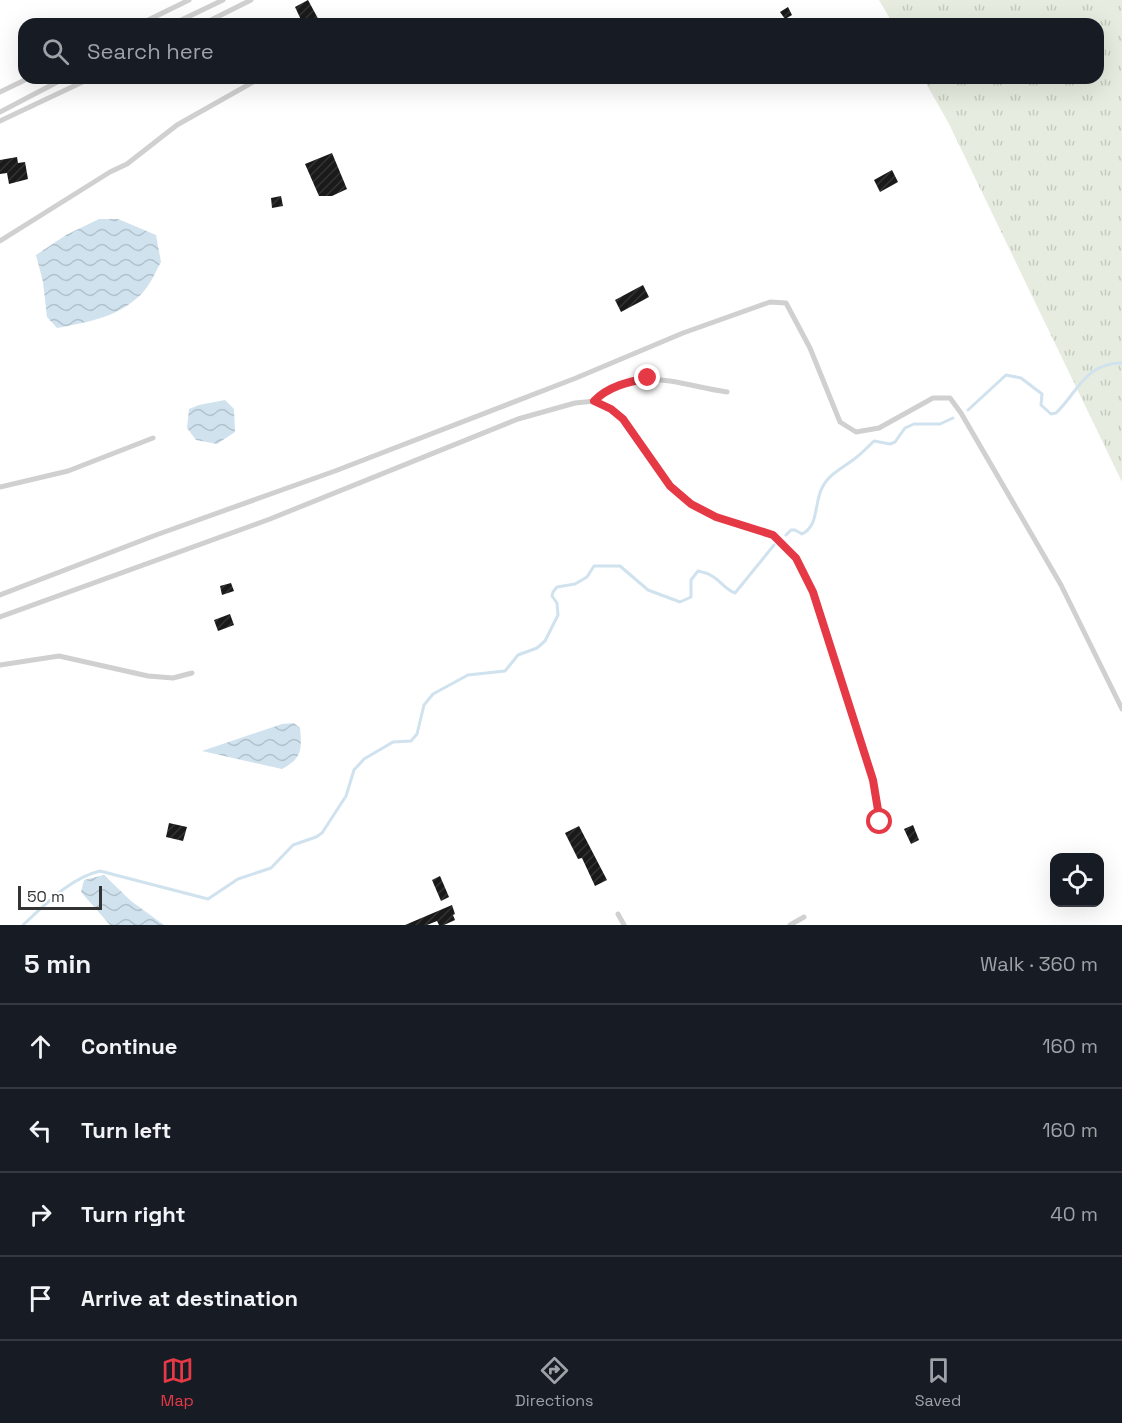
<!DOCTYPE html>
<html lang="en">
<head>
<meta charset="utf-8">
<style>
	:root { --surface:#171b24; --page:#242831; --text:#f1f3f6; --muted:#9ea1a6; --line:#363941; --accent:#e63946 }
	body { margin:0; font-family:"Space Grotesk",sans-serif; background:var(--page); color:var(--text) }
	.controls { position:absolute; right:18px; bottom:18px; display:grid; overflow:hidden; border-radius:12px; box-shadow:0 6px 24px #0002 }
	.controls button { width:54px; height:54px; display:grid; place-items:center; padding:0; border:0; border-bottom:2px solid var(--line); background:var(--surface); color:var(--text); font:30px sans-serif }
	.scale { position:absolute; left:18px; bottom:15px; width:84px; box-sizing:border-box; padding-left:6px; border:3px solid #333; border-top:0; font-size:16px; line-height:21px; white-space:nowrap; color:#333; -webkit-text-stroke:4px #fff; paint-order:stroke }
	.stop { position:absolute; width:18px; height:18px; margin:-14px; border:4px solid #e63946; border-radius:50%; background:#fff }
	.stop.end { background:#e63946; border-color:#fff; box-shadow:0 2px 6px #0008 }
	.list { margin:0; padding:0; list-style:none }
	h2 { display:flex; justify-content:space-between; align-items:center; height:78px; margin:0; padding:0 24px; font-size:26px }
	h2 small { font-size:20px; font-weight:400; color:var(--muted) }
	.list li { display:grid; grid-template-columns:39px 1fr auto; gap:18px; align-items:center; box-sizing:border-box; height:84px; padding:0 24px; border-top:2px solid var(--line) }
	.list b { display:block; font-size:22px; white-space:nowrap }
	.list em { font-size:20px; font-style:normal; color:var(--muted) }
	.icon { flex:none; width:33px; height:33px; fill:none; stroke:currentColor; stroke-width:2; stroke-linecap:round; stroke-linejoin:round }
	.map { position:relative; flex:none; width:1122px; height:925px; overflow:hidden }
	.search { position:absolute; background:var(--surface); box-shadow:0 6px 24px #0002; left:18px; right:18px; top:18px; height:66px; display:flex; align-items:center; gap:15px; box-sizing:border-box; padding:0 21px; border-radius:18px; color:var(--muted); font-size:22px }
	.sheet { height:414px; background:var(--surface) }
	nav { display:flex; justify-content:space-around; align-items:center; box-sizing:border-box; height:84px; border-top:2px solid var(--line); background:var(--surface); font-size:16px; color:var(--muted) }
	nav a { display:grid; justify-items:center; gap:3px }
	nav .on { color:var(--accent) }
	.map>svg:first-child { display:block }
	.grass { fill:url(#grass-tufts) }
	.water { fill:url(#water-waves) }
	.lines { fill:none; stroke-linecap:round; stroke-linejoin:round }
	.stream { stroke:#cfe2ee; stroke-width:3 }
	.building { fill:url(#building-hatch) }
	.service { stroke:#d0d0d0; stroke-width:5 }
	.route { stroke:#e63946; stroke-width:8 }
</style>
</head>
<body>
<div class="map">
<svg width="1122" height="925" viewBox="0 0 1122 925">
	<defs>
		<pattern id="grass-tufts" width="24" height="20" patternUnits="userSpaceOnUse" patternTransform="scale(1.5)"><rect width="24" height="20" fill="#e6ecdf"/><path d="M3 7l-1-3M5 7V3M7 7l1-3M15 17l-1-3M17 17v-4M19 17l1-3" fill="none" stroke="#c6cbc0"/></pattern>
		<pattern id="water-waves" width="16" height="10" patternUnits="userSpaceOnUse" patternTransform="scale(1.5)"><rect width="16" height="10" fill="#cfe2ee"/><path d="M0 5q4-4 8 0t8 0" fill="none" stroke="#b2c2cd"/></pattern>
		<pattern id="building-hatch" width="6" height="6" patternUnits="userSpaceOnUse" patternTransform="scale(1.5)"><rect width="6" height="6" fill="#1a1a1a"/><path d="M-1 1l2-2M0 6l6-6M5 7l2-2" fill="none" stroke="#333"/></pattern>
	</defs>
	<rect width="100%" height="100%" fill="#fff"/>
	<path class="grass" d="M879 0H1122V482L949 124 923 78H1098V24H893Z"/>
	<g class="water">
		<path d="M99 219H118L156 235 161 262C156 271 151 283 144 291 121 317 89 322 57 328L47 317 43 282 36 255 66 235Z"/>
		<path d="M225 400 234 409 235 432 217 444 196 440 187 428 189 409 199 405Z"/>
		<path d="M294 723 300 728C302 750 302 758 282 769L202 751 282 724Z"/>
		<path d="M104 875 131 901 164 925H110L81 892 84 880Z"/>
	</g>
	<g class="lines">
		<g class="stream">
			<path d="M968 410 1006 375 1021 378 1042 394 1041 405 1051 414 1056 413C1078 392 1085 363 1122 363"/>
			<path d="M786 535 791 530H795L802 534C819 526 814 503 822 488 828 475 842 468 853 460 860 455 867 448 874 441L890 444 895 442 905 428 914 424H940L953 418"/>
			<path d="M23 925C45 905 70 878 100 871L208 899 238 879 271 868 293 845 316 837 322 833 346 796 354 770 364 759 393 742 411 741 417 734 424 705 433 694 468 675 505 671 518 655 537 648 545 641 558 615 557 603 552 596 553 592 557 587 575 584 587 577 594 566H620L648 590 680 602 691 597V580L698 571C720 575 721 588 735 593L774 545"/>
		</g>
	</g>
	<g class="building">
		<path d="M308 0 321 24H303L295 7Z"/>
		<path d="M788 7 792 15 785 19 780 12Z"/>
		<path d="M332 153 347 189 332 196H319L305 164Z"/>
		<path d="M17 157 18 163 25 162 28 179 9 184 7 173 0 174V160Z"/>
		<path d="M892 170 898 182 880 192 874 180Z"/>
		<path d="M281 196 283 206 272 208 271 198Z"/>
		<path d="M643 285 649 297 621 312 615 300Z"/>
		<path d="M231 583 234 591 222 595 220 586Z"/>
		<path d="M230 614 234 625 218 631 214 620Z"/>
		<path d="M169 823 187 827 183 841 166 837Z"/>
		<path d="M913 825 919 840 911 844 904 829Z"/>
		<path d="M579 826 607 880 595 886 582 858 578 859 565 833Z"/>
		<path d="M440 876 449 897 441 901 432 880Z"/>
		<path d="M452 905 455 914 453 915 455 920 444 925H439L437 921 427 925H405Z"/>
	</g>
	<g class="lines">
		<g class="service">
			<path d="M140 24 189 0"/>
			<path d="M173 24 223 0"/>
			<path d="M203 24 251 0"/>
			<path d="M0 92 29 78"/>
			<path d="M0 112 65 78"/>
			<path d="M0 121 91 78"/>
			<path d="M0 241 110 172 127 164 177 125 260 78"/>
			<path d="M595 401C632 362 682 386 727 392"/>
			<path d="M0 487 68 471 153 438"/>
			<path d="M0 595 156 535 335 471 576 378 683 333 770 302 786 303 810 348 840 422 856 432 879 428 933 398H950L961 413 1061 585 1122 709"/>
			<path d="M0 617 270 519 518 419 575 403 595 401 611 409 623 419 670 486 691 504 716 517 773 535 796 558 813 593 873 780 880 822"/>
			<path d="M0 665 59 656 148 676 173 678 192 673"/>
			<path d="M618 914 624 925"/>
			<path d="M790 925 804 917"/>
		</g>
	</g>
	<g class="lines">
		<path class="route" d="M648 378C628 382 609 386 594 401L611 409 623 419 670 486 691 504 716 517 773 535 796 558 813 592 873 780 880 822"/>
	</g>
</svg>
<div class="controls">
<button><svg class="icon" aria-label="locate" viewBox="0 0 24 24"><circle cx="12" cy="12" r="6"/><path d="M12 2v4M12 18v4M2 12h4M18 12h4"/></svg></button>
</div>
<div class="scale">50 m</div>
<div class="stop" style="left:880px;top:822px"></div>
<div class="stop end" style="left:648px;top:378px"></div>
<div class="search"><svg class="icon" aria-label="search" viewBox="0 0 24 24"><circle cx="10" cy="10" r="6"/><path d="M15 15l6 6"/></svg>Search here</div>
</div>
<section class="sheet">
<h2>5 min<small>Walk · 360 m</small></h2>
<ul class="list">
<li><svg class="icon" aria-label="ahead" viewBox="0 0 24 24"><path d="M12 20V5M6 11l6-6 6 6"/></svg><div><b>Continue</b></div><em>160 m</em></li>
<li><svg class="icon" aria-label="left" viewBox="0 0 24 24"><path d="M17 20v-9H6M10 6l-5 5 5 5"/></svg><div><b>Turn left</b></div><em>160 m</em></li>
<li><svg class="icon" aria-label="right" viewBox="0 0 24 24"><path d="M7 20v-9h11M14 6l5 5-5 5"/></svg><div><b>Turn right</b></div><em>40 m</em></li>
<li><svg class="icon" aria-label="arrive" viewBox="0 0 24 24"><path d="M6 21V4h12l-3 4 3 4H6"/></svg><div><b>Arrive at destination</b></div></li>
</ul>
</section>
<nav>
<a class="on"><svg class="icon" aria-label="map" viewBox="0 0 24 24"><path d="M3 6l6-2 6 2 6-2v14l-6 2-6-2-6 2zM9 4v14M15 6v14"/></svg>Map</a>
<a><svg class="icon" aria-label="directions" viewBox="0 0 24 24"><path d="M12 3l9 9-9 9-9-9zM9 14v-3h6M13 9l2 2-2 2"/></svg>Directions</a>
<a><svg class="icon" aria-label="saved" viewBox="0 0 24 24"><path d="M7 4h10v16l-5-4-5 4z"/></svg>Saved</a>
</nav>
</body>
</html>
